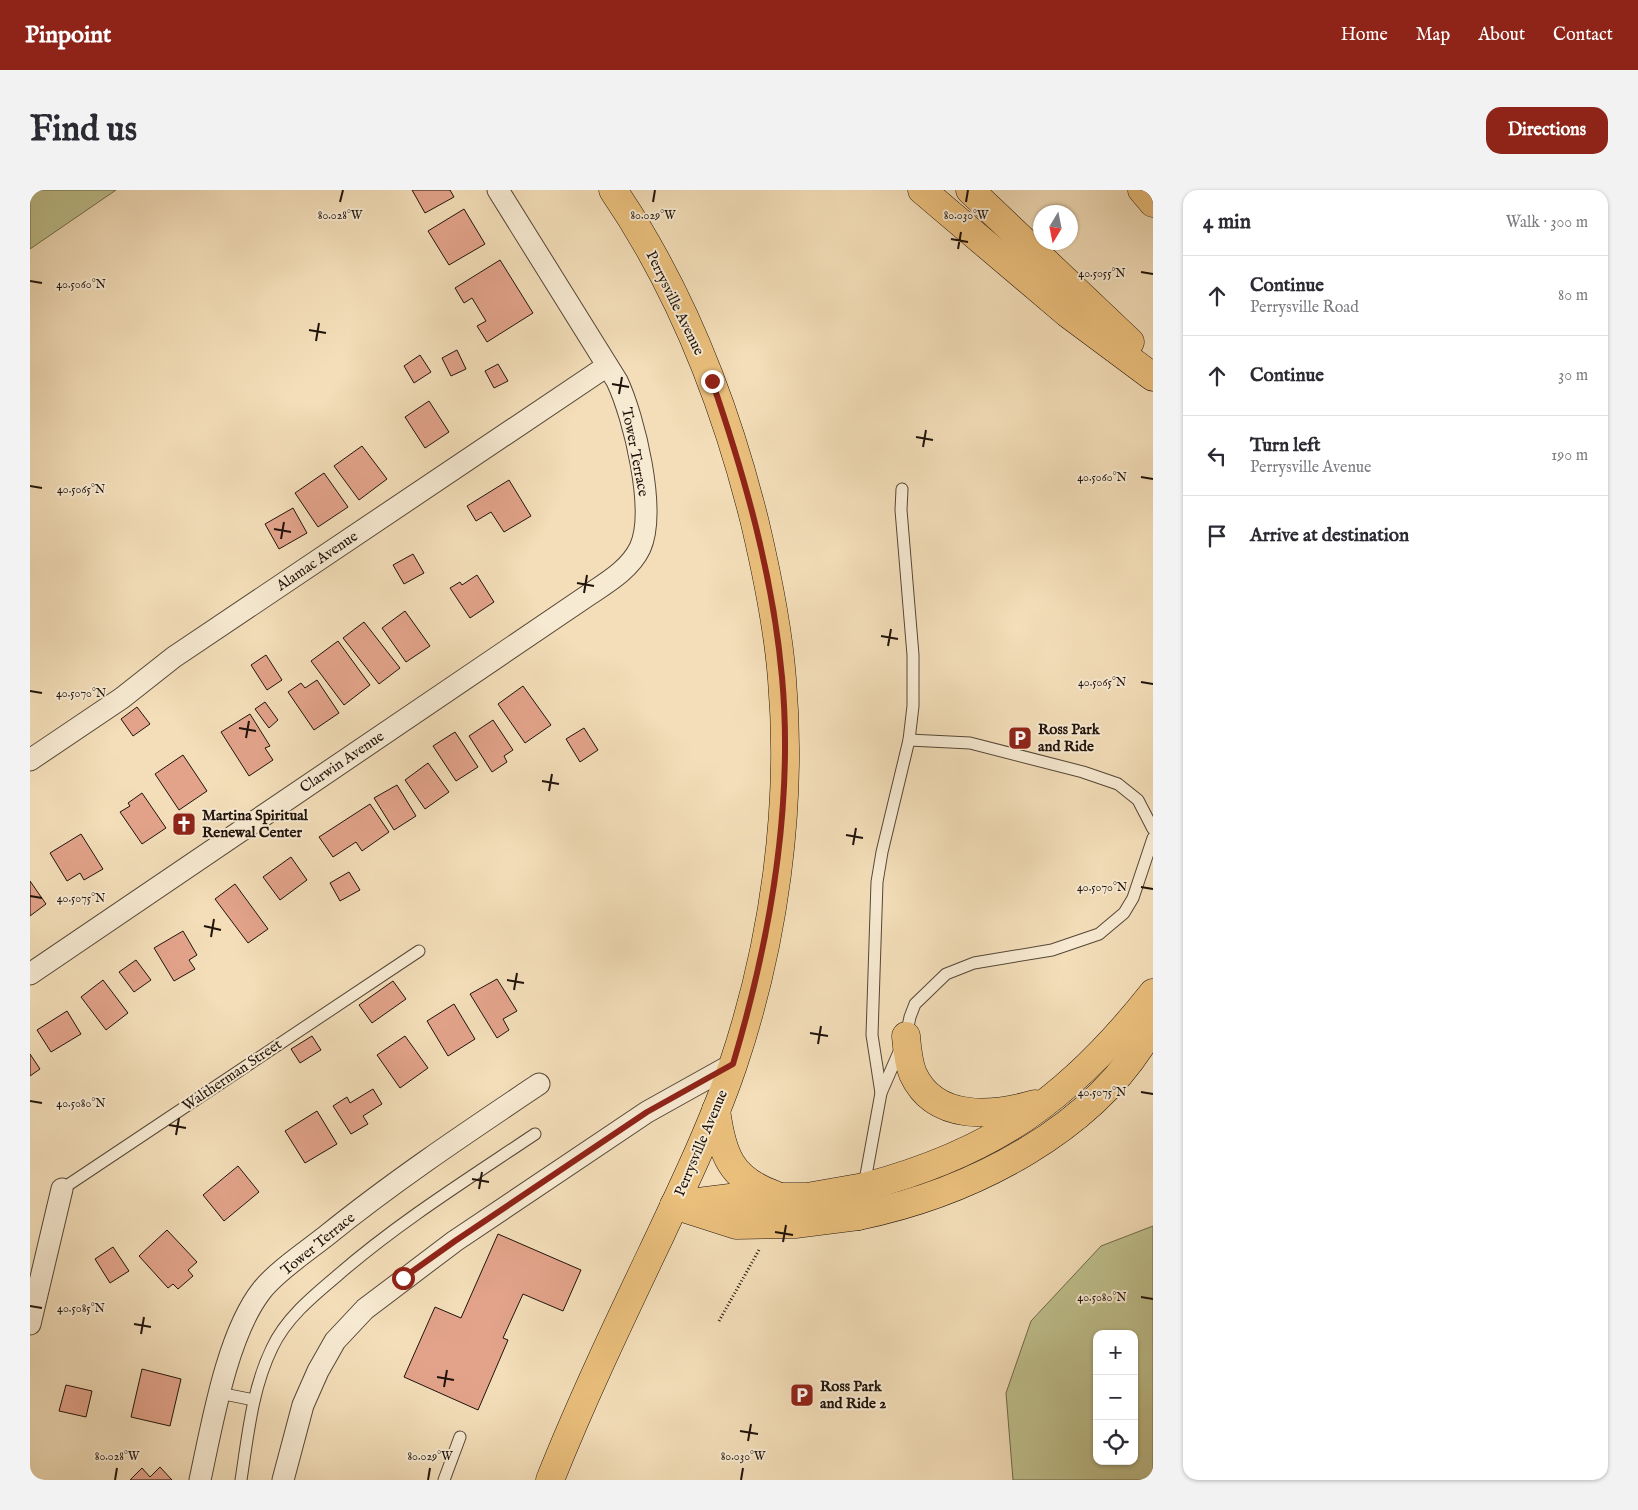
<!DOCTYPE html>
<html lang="en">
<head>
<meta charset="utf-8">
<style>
	:root { --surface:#fff; --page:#f2f2f3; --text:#2b2b33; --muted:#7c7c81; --line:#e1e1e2; --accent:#8f2418 }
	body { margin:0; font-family:"IM FELL English",serif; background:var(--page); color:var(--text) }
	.controls { position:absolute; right:15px; bottom:15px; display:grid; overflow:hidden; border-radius:10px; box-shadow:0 1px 4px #0004 }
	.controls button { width:45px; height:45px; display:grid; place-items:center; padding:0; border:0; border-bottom:1px solid var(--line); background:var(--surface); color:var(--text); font:25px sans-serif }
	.compass { position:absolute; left:1003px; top:15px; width:45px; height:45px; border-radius:50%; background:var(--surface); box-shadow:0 1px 4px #0004; rotate:190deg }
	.stop { position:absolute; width:15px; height:15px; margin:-11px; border:4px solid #8f2418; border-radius:50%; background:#fff }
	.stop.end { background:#8f2418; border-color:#fff; box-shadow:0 1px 5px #0008 }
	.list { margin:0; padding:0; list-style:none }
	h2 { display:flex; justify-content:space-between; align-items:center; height:65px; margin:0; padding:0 20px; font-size:21px }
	h2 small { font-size:16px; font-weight:400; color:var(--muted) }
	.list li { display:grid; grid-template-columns:32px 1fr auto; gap:15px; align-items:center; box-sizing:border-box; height:80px; padding:0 20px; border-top:1px solid var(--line) }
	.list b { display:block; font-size:19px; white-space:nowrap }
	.list p { margin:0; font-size:16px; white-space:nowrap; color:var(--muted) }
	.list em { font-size:16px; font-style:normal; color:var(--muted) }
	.icon { flex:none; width:28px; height:28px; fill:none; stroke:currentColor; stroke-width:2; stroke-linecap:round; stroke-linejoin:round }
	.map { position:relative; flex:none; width:1123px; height:1290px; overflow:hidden; border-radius:15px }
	header { display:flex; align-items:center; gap:30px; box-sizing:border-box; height:70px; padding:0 25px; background:var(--accent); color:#fff }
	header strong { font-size:24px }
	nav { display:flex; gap:28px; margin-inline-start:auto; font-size:18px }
	.intro { display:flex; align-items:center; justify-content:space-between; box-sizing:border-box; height:120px; padding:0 30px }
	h1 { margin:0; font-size:35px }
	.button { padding:12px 22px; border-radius:15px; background:var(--accent); color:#fff; font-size:18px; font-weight:700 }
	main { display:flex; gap:30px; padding:0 30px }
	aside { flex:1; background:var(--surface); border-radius:15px; box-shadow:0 1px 4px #0004 }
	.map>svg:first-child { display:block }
	.green { fill:#bec08d; stroke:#6f6a4c; fill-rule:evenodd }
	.building { fill:#e2a38a; stroke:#20130b }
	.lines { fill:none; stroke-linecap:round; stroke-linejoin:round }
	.service-casing { stroke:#554636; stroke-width:13 }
	.minor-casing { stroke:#554636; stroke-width:23 }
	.primary-casing { stroke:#20130b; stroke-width:29 }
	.motorway-casing { stroke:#20130b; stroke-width:29 }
	.path { stroke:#20130b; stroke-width:3; stroke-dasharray:1 2.5; stroke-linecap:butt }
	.service { stroke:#f7ead2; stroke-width:11 }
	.minor { stroke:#f7ead2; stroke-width:21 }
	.primary { stroke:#eabf7c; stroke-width:28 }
	.motorway { stroke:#eabf7c; stroke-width:28 }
	.route { stroke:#8f2418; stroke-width:6 }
	.ticks { fill:none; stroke:#20130b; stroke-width:2 }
	.labels { text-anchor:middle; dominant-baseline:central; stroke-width:4; stroke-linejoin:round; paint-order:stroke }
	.street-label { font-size:15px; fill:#20130b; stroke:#f7ead2 }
	.poi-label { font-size:15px; font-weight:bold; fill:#20130b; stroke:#f7ead2; text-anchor:start }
	.ticks-label { font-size:12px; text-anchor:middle; fill:#20130b; stroke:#f7ead2; stroke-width:4; stroke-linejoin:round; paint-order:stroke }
</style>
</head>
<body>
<header>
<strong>Pinpoint</strong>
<nav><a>Home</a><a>Map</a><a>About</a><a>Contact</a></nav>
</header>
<div class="intro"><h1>Find us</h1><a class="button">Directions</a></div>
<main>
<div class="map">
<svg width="1123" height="1290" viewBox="0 0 1123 1290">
	<rect width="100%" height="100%" fill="#f3deb9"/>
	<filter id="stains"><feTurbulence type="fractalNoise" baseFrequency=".004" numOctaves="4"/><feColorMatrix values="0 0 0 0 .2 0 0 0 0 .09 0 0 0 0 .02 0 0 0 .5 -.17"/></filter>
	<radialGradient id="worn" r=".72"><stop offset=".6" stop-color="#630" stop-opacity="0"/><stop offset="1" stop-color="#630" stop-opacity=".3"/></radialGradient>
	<g class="green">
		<path d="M0 0H86L0 59Z"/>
		<path d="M1123 1036V1290H983L976 1203 1001 1131 1071 1056ZM1067 1144H1104V1271H1067Z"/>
	</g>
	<g class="building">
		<path d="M382 0H420L424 7 395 23Z"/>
		<path d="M434 19 455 54 419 75 398 41Z"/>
		<path d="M470 70 503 123 457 152 447 136 456 131 442 108 434 113 425 98Z"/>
		<path d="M427 160 436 179 421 186 412 168Z"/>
		<path d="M390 165 401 182 384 193 374 176Z"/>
		<path d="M468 174 478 191 464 198 455 181Z"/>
		<path d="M399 211 419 242 395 258 375 227Z"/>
		<path d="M332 256 357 289 329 310 304 276Z"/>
		<path d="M294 283 318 317 288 337 265 303Z"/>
		<path d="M479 290 501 326 474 342 461 322 446 331 437 316Z"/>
		<path d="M263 318 277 343 249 359 235 334Z"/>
		<path d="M383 364 394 383 374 394 363 375Z"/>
		<path d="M447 385 464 412 440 428 420 398 430 392 432 395Z"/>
		<path d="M375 421 400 456 376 472 352 438Z"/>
		<path d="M334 432 370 478 349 494 313 448Z"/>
		<path d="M308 451 340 495 314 515 281 471Z"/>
		<path d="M236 465 252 490 237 500 221 475Z"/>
		<path d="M287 490 309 523 284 540 258 502 271 493 275 498Z"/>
		<path d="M493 496 521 535 495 553 468 514Z"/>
		<path d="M235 512 248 530 239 538 225 519Z"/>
		<path d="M107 517 120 534 103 546 91 529Z"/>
		<path d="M220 524 240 556 235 558 243 570 219 586 191 542Z"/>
		<path d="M463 530 483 560 474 566 477 572 462 582 439 546Z"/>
		<path d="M554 538 568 560 550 572 536 549Z"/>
		<path d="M425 542 448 577 426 591 403 556Z"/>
		<path d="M153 565 177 601 149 620 125 584Z"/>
		<path d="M398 573 419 602 395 619 375 590Z"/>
		<path d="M367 595 386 626 364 640 344 608Z"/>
		<path d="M112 603 136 638 112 654 90 622 100 616 98 613Z"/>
		<path d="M340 614 359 642 332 661 326 652 303 667 289 647Z"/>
		<path d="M51 644 73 679 54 690 50 683 37 691 20 663Z"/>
		<path d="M261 667 277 690 250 710 233 687Z"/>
		<path d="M319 682 330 700 310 711 300 693Z"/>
		<path d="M0 691 16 714 0 726Z"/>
		<path d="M205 694 238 739 218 753 185 709Z"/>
		<path d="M153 741 167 765 159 770 165 779 144 791 124 758Z"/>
		<path d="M106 770 121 790 104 802 89 782Z"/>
		<path d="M467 789 487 821 473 829 479 840 467 848 440 804Z"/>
		<path d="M73 790 98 823 76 840 51 807Z"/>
		<path d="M363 791 376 809 342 833 329 815Z"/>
		<path d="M424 814 445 849 418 866 397 831Z"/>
		<path d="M37 821 51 844 21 862 7 840Z"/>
		<path d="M282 846 291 860 270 873 261 859Z"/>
		<path d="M375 846 398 878 370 898 347 865Z"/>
		<path d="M0 864 10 879 0 886Z"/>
		<path d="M343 899 352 914 333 926 338 934 321 944 303 916 317 907 320 913Z"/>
		<path d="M287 921 307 954 275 973 255 941Z"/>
		<path d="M208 976 229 1002 194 1031 173 1005Z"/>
		<path d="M137 1040 167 1072 158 1080 163 1086 148 1099 143 1094 138 1098 109 1066Z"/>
		<path d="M468 1044 551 1080 533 1121 493 1104 473 1148 478 1150 448 1220 374 1187 405 1117 431 1128Z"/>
		<path d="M83 1057 99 1081 80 1093 65 1069Z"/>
		<path d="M112 1179 151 1189 140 1236 101 1227Z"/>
		<path d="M36 1195 62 1201 56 1227 29 1221Z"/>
		<path d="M130 1277 142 1290H100L112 1278 120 1287Z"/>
	</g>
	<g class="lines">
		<g class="service-casing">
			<g id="service">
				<path d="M879 550 940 553 1053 582 1088 594 1108 610 1123 639"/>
				<path d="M851 903 842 845 847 692 852 662 879 550 883 516V465L871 320 872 299"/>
				<path d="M834 996 851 903 876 846 880 827 885 814 916 784 944 773 1022 760 1069 744 1094 723 1103 708 1123 648"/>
				<path d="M32 999 389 761"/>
				<path d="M189 1203 224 1210"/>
				<path d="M211 1290C218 1245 222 1199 242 1158 256 1128 283 1106 308 1085 369 1032 438 989 505 944"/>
				<path d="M414 1290 430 1247"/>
			</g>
		</g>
		<g class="minor-casing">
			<g id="minor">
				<path d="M0 570 92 508 144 467 577 176"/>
				<path d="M0 784 560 404C578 392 600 379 610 358 627 321 604 227 587 191L468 0"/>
				<path d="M0 1134 32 999"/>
				<path d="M170 1290C182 1235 197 1144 232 1100 247 1081 277 1061 296 1046 364 991 436 943 509 894"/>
				<path d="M253 1290 273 1215 288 1181 305 1151 335 1119 425 1051 617 922 703 874"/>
			</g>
		</g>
		<g class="primary-casing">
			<g id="primary">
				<path d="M686 920C692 964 700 989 745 1005"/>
				<path d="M644 1015 708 1007H777L834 997"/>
				<path d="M653 1018 706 1035 765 1034 828 1026"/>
				<path d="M520 1290C553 1207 592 1126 630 1046 656 990 683 934 703 875 744 753 763 617 752 489 748 436 737 384 725 333 696 216 652 101 583 0"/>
			</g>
		</g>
		<g class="motorway-casing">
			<g id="motorway">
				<path d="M892 0 1037 123 1123 187"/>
				<path d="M940 0 1100 152"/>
				<path d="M1112 0 1123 13"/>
				<path d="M876 846C877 858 878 872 883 884 905 932 963 926 1005 914"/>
				<path d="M834 997C964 963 1040 908 1123 803"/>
				<path d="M828 1026C940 1003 1067 940 1123 835"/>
			</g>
		</g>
		<path class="path" d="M689 1131 729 1060"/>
		<use href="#service" class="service"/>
		<use href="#minor" class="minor"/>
		<use href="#primary" class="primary"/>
		<use href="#motorway" class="motorway"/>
	</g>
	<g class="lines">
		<path class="route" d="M373 1088 425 1051 617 922 703 874C740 750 764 618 752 487 743 386 715 287 682 191"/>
	</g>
	<path class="ticks" d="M310 12 313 0M623 12 625 0M936 12 938 0M921 49 938 52M928 59 931 42M1111 82 1123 84M0 91 12 93M279 140 296 143M286 151 289 133M582 194 599 197M589 204 592 187M886 247 903 250M893 257 896 240M1111 287 1123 289M0 296 12 298M244 339 261 342M251 349 254 332M547 393 564 396M554 403 557 385M851 446 868 449M858 456 861 439M1111 492 1123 494M0 501 12 503M209 538 226 541M216 548 219 531M512 591 529 594M519 601 522 584M816 645 833 648M823 655 826 638M1111 697 1123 699M0 706 12 708M174 736 191 740M181 747 184 729M477 790 494 793M484 800 487 783M780 843 798 846M788 854 791 836M1111 902 1123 904M0 911 12 913M139 935 156 938M146 945 149 928M442 989 459 992M449 999 452 982M745 1042 763 1045M753 1052 756 1035M1111 1107 1123 1109M0 1116 12 1118M104 1134 121 1137M111 1144 114 1127M407 1187 424 1190M414 1197 417 1180M710 1241 728 1244M718 1251 721 1234M85 1290 87 1278M398 1290 400 1278M711 1290 713 1278"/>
	<defs>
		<g id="parking-square" transform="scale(1.25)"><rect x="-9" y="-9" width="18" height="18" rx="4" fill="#8f2418" stroke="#f7ead2"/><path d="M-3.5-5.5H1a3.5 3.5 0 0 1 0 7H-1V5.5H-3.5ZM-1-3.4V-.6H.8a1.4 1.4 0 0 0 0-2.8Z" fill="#fff"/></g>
		<g id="church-square" transform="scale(1.25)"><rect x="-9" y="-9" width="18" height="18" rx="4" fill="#8f2418" stroke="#f7ead2"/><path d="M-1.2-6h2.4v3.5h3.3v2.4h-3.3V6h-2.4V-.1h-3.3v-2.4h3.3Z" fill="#fff"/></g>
	</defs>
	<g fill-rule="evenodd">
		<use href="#parking-square" x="990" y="548"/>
		<use href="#church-square" x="154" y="634"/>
		<use href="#parking-square" x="772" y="1205"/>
	</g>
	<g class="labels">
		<g class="street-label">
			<text transform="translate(645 113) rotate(64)">Perrysville Avenue</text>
			<text transform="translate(605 262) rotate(79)">Tower Terrace</text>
			<text transform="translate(287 371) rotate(-34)">Alamac Avenue</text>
			<text transform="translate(312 572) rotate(-34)">Clarwin Avenue</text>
			<text transform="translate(202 885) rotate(-34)">Waltherman Street</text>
			<text transform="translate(671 953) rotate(-67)">Perrysville Avenue</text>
			<text transform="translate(288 1054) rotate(-39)">Tower Terrace</text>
		</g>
		<g class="poi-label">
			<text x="1008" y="539">Ross Park<tspan x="1008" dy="17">and Ride</tspan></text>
			<text x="172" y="625">Martina Spiritual<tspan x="172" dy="17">Renewal Center</tspan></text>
			<text x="790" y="1196">Ross Park<tspan x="790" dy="17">and Ride 2</tspan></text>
		</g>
	</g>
	<g class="ticks-label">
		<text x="310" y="29">80.028°W</text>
		<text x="623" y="29">80.029°W</text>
		<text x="936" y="29">80.030°W</text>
		<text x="1072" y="87">40.5055°N</text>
		<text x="51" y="98">40.5060°N</text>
		<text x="1072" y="291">40.5060°N</text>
		<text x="51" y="303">40.5065°N</text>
		<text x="1072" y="496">40.5065°N</text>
		<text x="51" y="507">40.5070°N</text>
		<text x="1072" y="701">40.5070°N</text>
		<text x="51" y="712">40.5075°N</text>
		<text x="1072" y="906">40.5075°N</text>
		<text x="51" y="917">40.5080°N</text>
		<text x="1072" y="1111">40.5080°N</text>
		<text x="51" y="1122">40.5085°N</text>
		<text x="87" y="1270">80.028°W</text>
		<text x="400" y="1270">80.029°W</text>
		<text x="713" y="1270">80.030°W</text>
	</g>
	<rect width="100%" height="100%" filter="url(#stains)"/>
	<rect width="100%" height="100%" fill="url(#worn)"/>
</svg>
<div class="controls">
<button>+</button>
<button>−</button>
<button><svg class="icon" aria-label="locate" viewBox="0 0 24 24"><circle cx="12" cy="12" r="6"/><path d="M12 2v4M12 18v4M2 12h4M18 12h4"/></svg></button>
</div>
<svg class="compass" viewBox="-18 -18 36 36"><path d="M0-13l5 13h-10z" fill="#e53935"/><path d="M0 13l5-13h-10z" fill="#7c7c81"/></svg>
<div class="stop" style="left:373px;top:1088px"></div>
<div class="stop end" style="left:682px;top:191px"></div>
</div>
<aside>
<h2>4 min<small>Walk · 300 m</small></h2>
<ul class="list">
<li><svg class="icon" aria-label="ahead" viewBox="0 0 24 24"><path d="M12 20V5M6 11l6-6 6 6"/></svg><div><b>Continue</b><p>Perrysville Road</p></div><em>80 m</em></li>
<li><svg class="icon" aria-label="ahead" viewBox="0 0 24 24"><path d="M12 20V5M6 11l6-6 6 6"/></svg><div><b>Continue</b></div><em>30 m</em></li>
<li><svg class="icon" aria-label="left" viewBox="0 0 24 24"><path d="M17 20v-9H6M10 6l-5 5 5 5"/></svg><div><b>Turn left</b><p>Perrysville Avenue</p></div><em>190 m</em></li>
<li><svg class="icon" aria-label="arrive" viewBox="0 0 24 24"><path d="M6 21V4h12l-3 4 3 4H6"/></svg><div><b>Arrive at destination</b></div></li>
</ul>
</aside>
</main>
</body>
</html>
